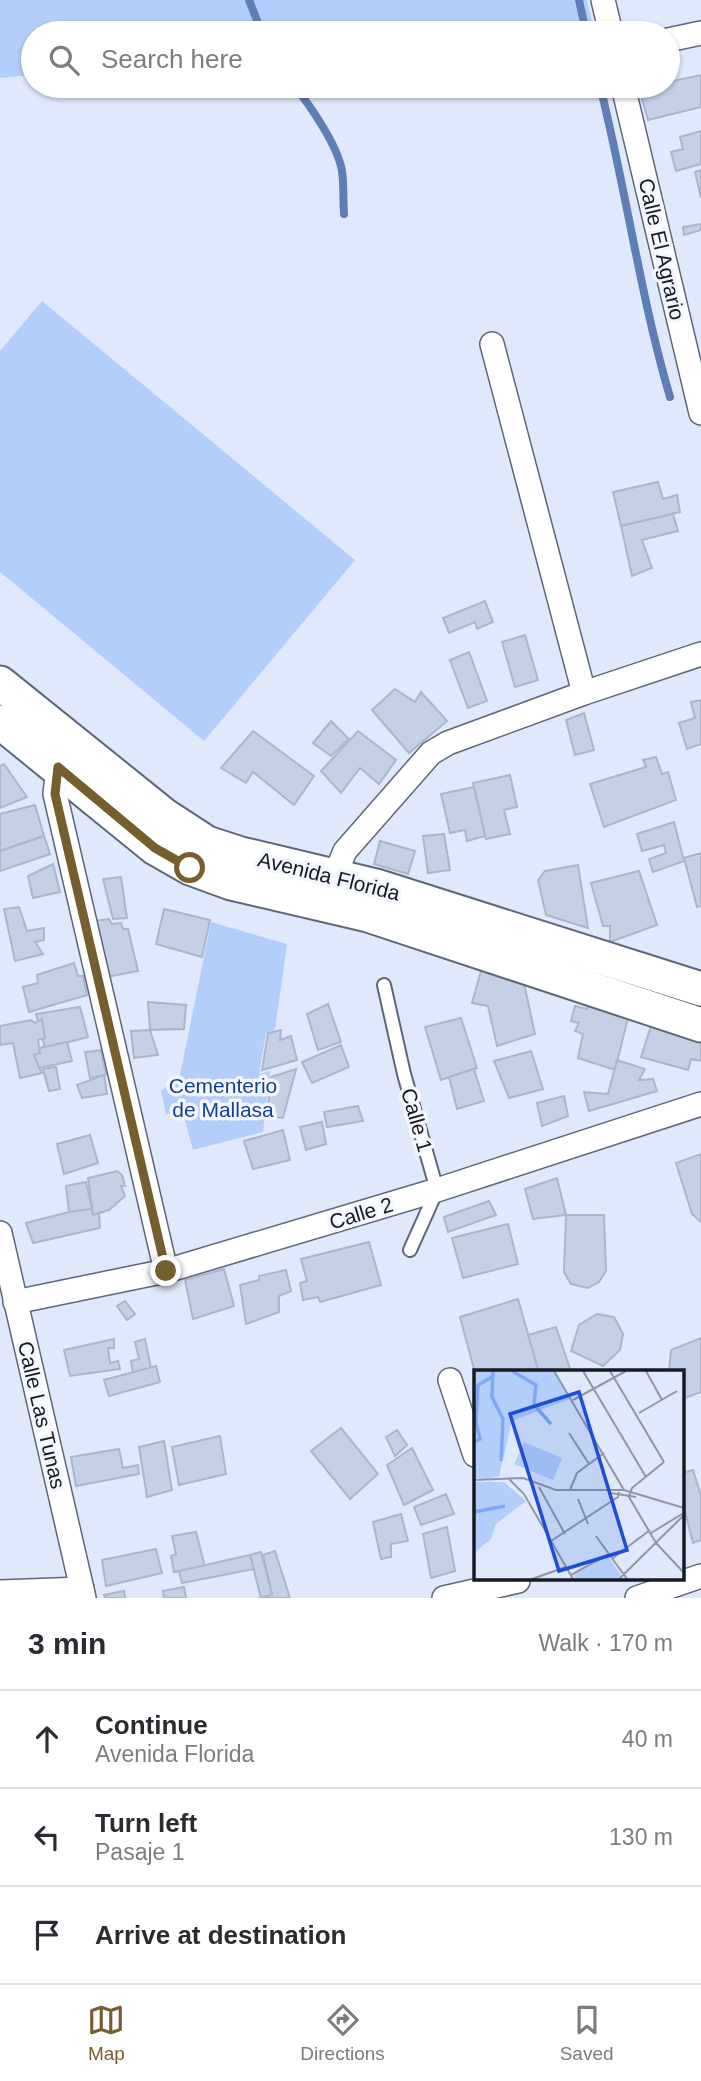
<!DOCTYPE html>
<html lang="en">
<head>
<meta charset="utf-8">
<style>
	:root { --surface:#fff; --page:#f2f2f3; --text:#2b2b33; --muted:#7c7c81; --line:#e1e1e2; --accent:#775e2f }
	body { margin:0; font-family:Arial,sans-serif; background:var(--page); color:var(--text) }
	.stop { position:absolute; width:21px; height:21px; margin:-16px; border:5px solid #775e2f; border-radius:50%; background:#fff }
	.stop.end { background:#775e2f; border-color:#fff; box-shadow:0 2px 7px #0008 }
	.list { margin:0; padding:0; list-style:none }
	h2 { display:flex; justify-content:space-between; align-items:center; height:91px; margin:0; padding:0 28px; font-size:30px }
	h2 small { font-size:23px; font-weight:400; color:var(--muted) }
	.list li { display:grid; grid-template-columns:46px 1fr auto; gap:21px; align-items:center; box-sizing:border-box; height:98px; padding:0 28px; border-top:2px solid var(--line) }
	.list b { display:block; font-size:26px; white-space:nowrap }
	.list p { margin:0; font-size:23px; white-space:nowrap; color:var(--muted) }
	.list em { font-size:23px; font-style:normal; color:var(--muted) }
	.icon { flex:none; width:38px; height:38px; fill:none; stroke:currentColor; stroke-width:2; stroke-linecap:round; stroke-linejoin:round }
	.map { position:relative; flex:none; width:701px; height:1598px; overflow:hidden }
	.search { position:absolute; background:var(--surface); box-shadow:0 2px 5px #0004; left:21px; right:21px; top:21px; height:77px; display:flex; align-items:center; gap:18px; box-sizing:border-box; padding:0 24px; border-radius:38px; color:var(--muted); font-size:26px }
	.sheet { height:385px; background:var(--surface) }
	nav { display:flex; justify-content:space-around; align-items:center; box-sizing:border-box; height:98px; border-top:2px solid var(--line); background:var(--surface); font-size:19px; color:var(--muted) }
	nav a { display:grid; justify-items:center; gap:4px }
	nav .on { color:var(--accent) }
	.map>svg:first-child { display:block }
	.green { fill:#b4cefc }
	.lines { fill:none; stroke-linecap:round; stroke-linejoin:round }
	.stream { stroke:#5f7eb5; stroke-width:8 }
	.building { fill:#c3d0e5; stroke:#a9b6cb; stroke-width:2 }
	.lane-casing { stroke:#5c677a; stroke-width:16 }
	.street-casing { stroke:#5c677a; stroke-width:26 }
	.secondary-casing { stroke:#5c677a; stroke-width:37 }
	.lane { stroke:#fff; stroke-width:12 }
	.street { stroke:#fff; stroke-width:23 }
	.secondary { stroke:#fff; stroke-width:33 }
	.route { stroke:#775e2f; stroke-width:9 }
	.labels { text-anchor:middle; dominant-baseline:central; stroke-width:7; stroke-linejoin:round; paint-order:stroke }
	.street-label { font-size:21px; fill:#161b23; stroke:#f3f6fb }
	.park-label { font-size:21px; fill:#144197; stroke:#f3f6fb }
	.inset-river { fill:none; stroke:#7ea8f4; stroke-width:3.5 }
	.inset-road { fill:none; stroke:#8f97a5; stroke-width:2 }
	.view { fill:#1d4ed8; fill-opacity:0.15; stroke:#1d4ed8; stroke-width:3.5 }
	.inset-edge { fill:none; stroke:#161b23; stroke-width:3.5 }
</style>
</head>
<body>
<div class="map">
<svg width="701" height="1598" viewBox="0 0 701 1598">
	<rect width="100%" height="100%" fill="#dfe9fb"/>
	<g class="green">
		<path d="M0 0H587L594 30 558 33H33V75L0 78Z"/>
		<path d="M42 301 355 560 204 741 0 572V351Z"/>
		<path d="M211 922 287 944 275 1030 266 1033 259 1074 270 1071 263 1132 193 1150 183 1114H166L161 1091 180 1075Z"/>
	</g>
	<g class="lines">
		<g class="stream">
			<path d="M249 0 262 33"/>
			<path d="M579 0 586 33"/>
			<path d="M294 86C310 105 338 146 342 171 344 185 343 200 344 214"/>
			<path d="M600 86C626 189 640 295 670 397"/>
		</g>
	</g>
	<g class="building">
		<path d="M701 75V107L648 120 639 88 668 86V82Z"/>
		<path d="M701 131V164L676 171 671 152 683 149 680 137Z"/>
		<path d="M701 170V198L695 172Z"/>
		<path d="M701 224V230L684 235 683 227Z"/>
		<path d="M658 482 663 499 677 495 680 512 621 526 613 492Z"/>
		<path d="M673 514 678 531 642 540 652 568 632 576 621 526Z"/>
		<path d="M485 601 493 622 477 629 475 622 449 633 443 618Z"/>
		<path d="M525 635 538 680 515 687 502 642Z"/>
		<path d="M469 652 487 701 468 708 450 660Z"/>
		<path d="M395 689 415 702 421 692 447 721 409 753 372 710Z"/>
		<path d="M701 700V744L687 749 679 723 695 718 691 702Z"/>
		<path d="M584 713 594 750 575 755 566 720Z"/>
		<path d="M331 721 349 739 331 756 313 743Z"/>
		<path d="M253 731 314 776 294 805 253 772 246 783 221 768Z"/>
		<path d="M358 731 396 760 379 784 360 768 341 793 321 771Z"/>
		<path d="M656 757 662 774 668 772 676 800 604 827 590 784 646 767 643 760Z"/>
		<path d="M4 764 27 797 0 808V766Z"/>
		<path d="M510 775 517 807 504 810 510 834 486 839 473 783Z"/>
		<path d="M474 787 485 836 467 841 465 830 450 833 441 794Z"/>
		<path d="M35 805 44 836 0 851V814Z"/>
		<path d="M674 822 684 861 653 872 649 859 666 853 664 845 642 851 637 834Z"/>
		<path d="M444 834 450 870 428 873 423 836Z"/>
		<path d="M44 836 50 854 0 871V851Z"/>
		<path d="M380 841 415 851 408 874 374 864Z"/>
		<path d="M701 853V906L697 907 684 858Z"/>
		<path d="M53 864 60 892 33 898 28 876Z"/>
		<path d="M578 865 588 928 546 915 538 880 545 871Z"/>
		<path d="M639 871 657 925 610 942V926H603L591 883Z"/>
		<path d="M121 877 127 918 113 919 103 879Z"/>
		<path d="M19 907 27 931 44 928V940L35 942 43 954 15 961 4 909Z"/>
		<path d="M164 909 210 920 202 957 156 944Z"/>
		<path d="M109 919 112 924 121 923 123 929H128L138 971 101 978 87 922Z"/>
		<path d="M74 963 78 976H83L87 995 29 1012 23 987 38 983 37 975Z"/>
		<path d="M483 964 522 974 535 1034 497 1046 488 1006 472 1003Z"/>
		<path d="M148 1002 186 1005 184 1029 150 1030Z"/>
		<path d="M590 1002 629 1014 615 1070 578 1058 583 1034 575 1031 579 1023 571 1021 575 1006 587 1009Z"/>
		<path d="M328 1004 341 1042 318 1050 307 1014Z"/>
		<path d="M80 1007 88 1037 45 1048 36 1014Z"/>
		<path d="M461 1018 477 1068 441 1080 425 1027Z"/>
		<path d="M42 1019 45 1038 38 1040 40 1053 34 1055 42 1073 20 1078 13 1043 0 1045V1026L31 1020 35 1023Z"/>
		<path d="M652 1023 701 1036V1061L691 1059 688 1070 641 1057Z"/>
		<path d="M150 1030 158 1055 134 1058 131 1031Z"/>
		<path d="M281 1030 280 1040 291 1036 297 1060 262 1070 268 1033Z"/>
		<path d="M67 1042 72 1061 39 1068 34 1055 40 1053 39 1048Z"/>
		<path d="M341 1045 349 1067 312 1083 302 1062Z"/>
		<path d="M101 1050 106 1075 90 1078 85 1052Z"/>
		<path d="M531 1051 543 1089 509 1098 494 1061Z"/>
		<path d="M617 1060 645 1069 639 1080 653 1079 657 1091 589 1111 584 1092 608 1094Z"/>
		<path d="M56 1067 60 1089 49 1091 43 1069Z"/>
		<path d="M296 1069 283 1118 267 1116 271 1077Z"/>
		<path d="M474 1069 484 1101 457 1109 449 1077Z"/>
		<path d="M104 1075 107 1094 82 1098 77 1085Z"/>
		<path d="M564 1096 568 1116 542 1126 537 1103Z"/>
		<path d="M358 1106 363 1121 327 1127 324 1112Z"/>
		<path d="M322 1122 326 1144 306 1150 300 1127Z"/>
		<path d="M283 1130 290 1160 253 1169 244 1141Z"/>
		<path d="M90 1135 98 1163 64 1174 57 1144Z"/>
		<path d="M701 1154V1222L692 1214 676 1163Z"/>
		<path d="M117 1171 122 1175 125 1186H121L125 1196 109 1210 93 1215 88 1178Z"/>
		<path d="M557 1178 566 1215 533 1219 525 1189Z"/>
		<path d="M86 1182 92 1209 69 1212 66 1186Z"/>
		<path d="M489 1201 496 1215 448 1232 444 1217Z"/>
		<path d="M92 1209 93 1215 99 1213 100 1228 33 1243 26 1223 69 1212Z"/>
		<path d="M566 1215H604L606 1271 599 1282 588 1288 571 1284 564 1272Z"/>
		<path d="M508 1224 518 1264 463 1278 452 1238Z"/>
		<path d="M369 1242 381 1285 320 1302 318 1297 303 1300 300 1283 307 1281 301 1259Z"/>
		<path d="M224 1269 234 1306 193 1319 185 1280Z"/>
		<path d="M286 1270 291 1291 279 1296V1312L246 1324 240 1285 259 1280V1276Z"/>
		<path d="M518 1299 539 1372 475 1373 460 1317Z"/>
		<path d="M125 1301 135 1314 127 1320 117 1306Z"/>
		<path d="M597 1314 614 1317 623 1334 620 1350 603 1366 571 1351 579 1325Z"/>
		<path d="M556 1327 571 1372H539L528 1335Z"/>
		<path d="M701 1338V1392L682 1399V1372H669L671 1350Z"/>
		<path d="M114 1339V1348H108L110 1363 118 1361 120 1369 70 1376 64 1350Z"/>
		<path d="M145 1339 151 1368 133 1373 131 1361 139 1359 135 1342Z"/>
		<path d="M156 1366 160 1382 109 1396 104 1380Z"/>
		<path d="M341 1428 378 1474 350 1499 311 1451Z"/>
		<path d="M397 1430 407 1445 395 1456 386 1437Z"/>
		<path d="M220 1436 226 1474 179 1485 172 1447Z"/>
		<path d="M164 1441 172 1490 147 1497 139 1447Z"/>
		<path d="M412 1448 433 1490 404 1505 387 1465Z"/>
		<path d="M119 1449 123 1468 138 1465 139 1474 76 1486 71 1457Z"/>
		<path d="M693 1470 701 1496V1540L693 1543 682 1500V1473Z"/>
		<path d="M446 1494 454 1514 421 1525 414 1507Z"/>
		<path d="M401 1514 408 1541 391 1544V1557L381 1559 373 1522Z"/>
		<path d="M447 1527 455 1571 431 1578 423 1534Z"/>
		<path d="M196 1532 205 1567 174 1572 171 1556 176 1554 172 1536Z"/>
		<path d="M156 1549 162 1573 106 1586 102 1560Z"/>
		<path d="M275 1551 290 1598H259L272 1594 263 1555Z"/>
		<path d="M261 1552 272 1594 261 1598 250 1555Z"/>
		<path d="M250 1555 254 1569 182 1583 179 1571Z"/>
		<path d="M184 1587 186 1598H164L163 1591Z"/>
		<path d="M124 1591 125 1598H105L104 1595Z"/>
	</g>
	<g class="lines">
		<g class="lane-casing">
			<path id="lane" d="M384 985 404 1074 437 1190 410 1250"/>
		</g>
		<g class="street-casing">
			<g id="street">
				<path d="M603 0 611 33"/>
				<path d="M668 40 701 33"/>
				<path d="M623 86 701 413"/>
				<path d="M492 344 584 693"/>
				<path d="M58 767 55 794 166 1271"/>
				<path d="M335 875 345 851 431 753 448 743 584 693 701 654"/>
				<path d="M0 1233 84 1598"/>
				<path d="M15 1302 166 1271 437 1190 701 1104"/>
				<path d="M450 1380 475 1455"/>
				<path d="M0 1592 82 1589"/>
				<path d="M444 1598 518 1581"/>
				<path d="M637 1598 701 1576"/>
			</g>
		</g>
		<g class="secondary-casing">
			<g id="secondary">
				<path d="M0 683 164 815 207 843 241 854 376 886 701 989"/>
				<path d="M0 722 155 848 190 868 231 883 368 915 701 1025"/>
			</g>
		</g>
		<use href="#lane" class="lane"/>
		<use href="#street" class="street"/>
		<use href="#secondary" class="secondary"/>
	</g>
	<g class="lines">
		<path class="route" d="M166 1271 55 794 58 767 155 848 190 868"/>
	</g>
	<g class="labels">
		<g class="street-label">
			<text transform="translate(662 249) rotate(77)">Calle El Agrario</text>
			<text transform="translate(329 876) rotate(14)">Avenida Florida</text>
			<text transform="translate(417 1120) rotate(74)">Calle 1</text>
			<text transform="translate(361 1213) rotate(-17)">Calle 2</text>
			<text transform="translate(42 1415) rotate(77)">Calle Las Tunas</text>
		</g>
		<g class="park-label">
			<text x="223" y="1085">Cementerio<tspan x="223" dy="24">de Mallasa</tspan></text>
		</g>
	</g>
	<g transform="translate(474 1370)">
		<rect width="210" height="210" fill="#dfe9fb"/>
		<path d="M0 1H79L96 29 38 51 25 106 14 109 0 108ZM50 72 88 88 79 110 40 94ZM0 112H30L52 131 22 154 17 169 0 183ZM134 186 147 205 142 209H101L100 205Z" fill="#b4cefc"/>
		<path class="inset-river" d="M19 1 18 27 29 49 27 91M38 1 62 15 60 35 77 54M0 72 6 69 2 53 4 15 18 7M0 142 31 136"/>
		<path class="inset-road" d="M80 1 150 120M109 1 172 107M136 1 190 92M172 1 188 30M99 30 152 1M165 43 203 21M95 63 115 94M190 92 158 118 155 127 182 173 210 203M35 109 50 124 99 209M0 110 49 108 82 120H150L210 138M65 117 91 164M96 120 103 103 130 83M137 123 162 127M104 129 114 154M177 163 208 144M122 166 153 209M77 171 144 127 145 122M139 188 176 160M97 205 135 184M58 209 92 197M145 209 210 145"/>
		<path class="view" d="M105 22 153 180 85 201 36 44Z"/>
		<rect width="210" height="210" class="inset-edge"/>
	</g>
</svg>
<div class="stop" style="left:190px;top:868px"></div>
<div class="stop end" style="left:166px;top:1271px"></div>
<div class="search"><svg class="icon" aria-label="search" viewBox="0 0 24 24"><circle cx="10" cy="10" r="6"/><path d="M15 15l6 6"/></svg>Search here</div>
</div>
<section class="sheet">
<h2>3 min<small>Walk · 170 m</small></h2>
<ul class="list">
<li><svg class="icon" aria-label="ahead" viewBox="0 0 24 24"><path d="M12 20V5M6 11l6-6 6 6"/></svg><div><b>Continue</b><p>Avenida Florida</p></div><em>40 m</em></li>
<li><svg class="icon" aria-label="left" viewBox="0 0 24 24"><path d="M17 20v-9H6M10 6l-5 5 5 5"/></svg><div><b>Turn left</b><p>Pasaje 1</p></div><em>130 m</em></li>
<li><svg class="icon" aria-label="arrive" viewBox="0 0 24 24"><path d="M6 21V4h12l-3 4 3 4H6"/></svg><div><b>Arrive at destination</b></div></li>
</ul>
</section>
<nav>
<a class="on"><svg class="icon" aria-label="map" viewBox="0 0 24 24"><path d="M3 6l6-2 6 2 6-2v14l-6 2-6-2-6 2zM9 4v14M15 6v14"/></svg>Map</a>
<a><svg class="icon" aria-label="directions" viewBox="0 0 24 24"><path d="M12 3l9 9-9 9-9-9zM9 14v-3h6M13 9l2 2-2 2"/></svg>Directions</a>
<a><svg class="icon" aria-label="saved" viewBox="0 0 24 24"><path d="M7 4h10v16l-5-4-5 4z"/></svg>Saved</a>
</nav>
</body>
</html>
